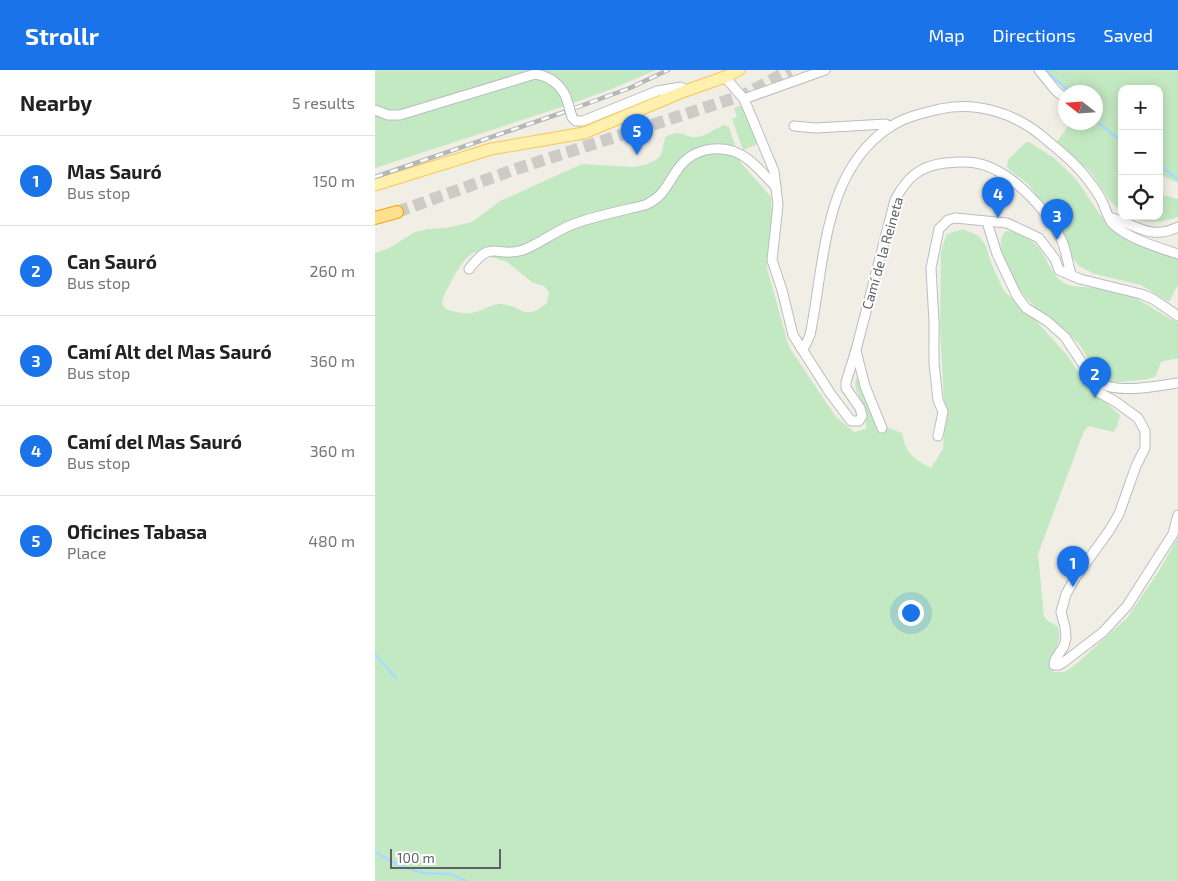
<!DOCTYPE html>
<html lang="en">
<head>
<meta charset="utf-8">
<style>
	:root { --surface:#fff; --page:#f6f6f6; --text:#222; --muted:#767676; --line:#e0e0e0; --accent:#1a73e8 }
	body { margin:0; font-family:"Exo 2",sans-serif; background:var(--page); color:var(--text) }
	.controls { position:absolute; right:15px; top:15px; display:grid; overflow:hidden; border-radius:10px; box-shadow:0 2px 12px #0003 }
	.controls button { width:45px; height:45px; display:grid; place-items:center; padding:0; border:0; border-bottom:1px solid var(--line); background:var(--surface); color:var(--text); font:25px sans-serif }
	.compass { position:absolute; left:683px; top:15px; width:45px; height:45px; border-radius:50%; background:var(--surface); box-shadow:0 2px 12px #0003; rotate:287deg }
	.scale { position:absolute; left:15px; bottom:12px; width:111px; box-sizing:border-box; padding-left:5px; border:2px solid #5e6267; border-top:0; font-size:14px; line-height:18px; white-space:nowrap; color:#5e6267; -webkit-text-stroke:4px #fff; paint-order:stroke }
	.you { position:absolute; left:535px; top:542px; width:18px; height:18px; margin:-12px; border:4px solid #fff; border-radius:50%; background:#1a73e8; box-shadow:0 0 0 8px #1a73e833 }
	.badge { display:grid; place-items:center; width:32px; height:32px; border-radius:50%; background:var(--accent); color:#fff; font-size:16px; font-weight:700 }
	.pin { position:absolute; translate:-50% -41px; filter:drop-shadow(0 1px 2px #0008) }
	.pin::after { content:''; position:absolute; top:26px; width:18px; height:15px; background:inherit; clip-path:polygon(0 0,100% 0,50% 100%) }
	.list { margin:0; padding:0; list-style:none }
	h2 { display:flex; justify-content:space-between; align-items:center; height:65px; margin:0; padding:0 20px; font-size:21px }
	h2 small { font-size:16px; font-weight:400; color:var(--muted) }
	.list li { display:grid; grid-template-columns:32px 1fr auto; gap:15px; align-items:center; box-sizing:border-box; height:90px; padding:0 20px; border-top:1px solid var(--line) }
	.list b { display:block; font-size:19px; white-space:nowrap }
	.list p { margin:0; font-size:16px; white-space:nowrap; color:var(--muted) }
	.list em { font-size:16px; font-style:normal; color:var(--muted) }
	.icon { flex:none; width:28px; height:28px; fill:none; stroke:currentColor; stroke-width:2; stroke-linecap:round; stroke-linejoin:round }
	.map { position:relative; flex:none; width:803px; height:811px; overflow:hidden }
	header { display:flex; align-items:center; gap:30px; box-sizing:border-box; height:70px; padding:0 25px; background:var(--accent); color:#fff }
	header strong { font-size:24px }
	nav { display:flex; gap:28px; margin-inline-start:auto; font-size:18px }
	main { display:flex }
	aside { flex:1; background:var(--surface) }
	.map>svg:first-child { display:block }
	.green { fill:#c3e9c2; fill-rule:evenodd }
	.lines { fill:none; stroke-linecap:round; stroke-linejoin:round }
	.stream { stroke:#a8dbff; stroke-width:2.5 }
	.highway-tunnel { stroke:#cccbc6; stroke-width:12; stroke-dasharray:12 6; stroke-linecap:butt }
	.minor-casing { stroke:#b9bcc0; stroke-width:11 }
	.major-casing { stroke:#f9c757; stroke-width:13 }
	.highway-casing { stroke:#f7a300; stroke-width:14 }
	.minor { stroke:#fff; stroke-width:9 }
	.major { stroke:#fff0ad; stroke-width:11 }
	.highway { stroke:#ffe08f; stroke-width:12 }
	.rail-casing { stroke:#b5b6b7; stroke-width:4.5 }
	.rail { stroke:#fff; stroke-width:2.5; stroke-dasharray:8; stroke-linecap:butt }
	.minor-bridge-casing { stroke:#b9bcc0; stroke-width:11; stroke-linecap:butt }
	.minor-bridge { stroke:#fff; stroke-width:9 }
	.labels { text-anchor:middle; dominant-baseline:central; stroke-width:4; stroke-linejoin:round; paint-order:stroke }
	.street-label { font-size:14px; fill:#5e6267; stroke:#fff }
</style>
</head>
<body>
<header>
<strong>Strollr</strong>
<nav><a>Map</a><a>Directions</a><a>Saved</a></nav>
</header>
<main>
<aside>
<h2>Nearby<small>5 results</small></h2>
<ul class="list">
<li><span class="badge">1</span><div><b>Mas Sauró</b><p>Bus stop</p></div><em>150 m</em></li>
<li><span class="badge">2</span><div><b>Can Sauró</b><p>Bus stop</p></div><em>260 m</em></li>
<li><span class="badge">3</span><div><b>Camí Alt del Mas Sauró</b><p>Bus stop</p></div><em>360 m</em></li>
<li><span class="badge">4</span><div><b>Camí del Mas Sauró</b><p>Bus stop</p></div><em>360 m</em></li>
<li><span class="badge">5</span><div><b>Oficines Tabasa</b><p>Place</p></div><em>480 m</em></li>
</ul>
</aside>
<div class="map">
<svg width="803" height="811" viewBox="0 0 803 811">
	<rect width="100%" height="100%" fill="#f1eee6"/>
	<g class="green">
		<path d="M0 0H281L234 20 190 36 0 98Z"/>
		<path d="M668 0H803V113L784 104V19H747V142L736 132 715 101 681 73 695 53 720 52V22H694Z"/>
		<path d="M367 35 373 51H375L383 74 368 80 357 49 362 47 359 38Z"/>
		<path d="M349 55 354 57 366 93 396 127 397 145 392 185V198L414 277 461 347 479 362 491 359C491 352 491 344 489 337 486 326 475 318 483 306L511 357 527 363C530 383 539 389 556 398L568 379 570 347 565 259 566 181 572 164 588 159 604 166 611 176 616 193 629 221 663 253 691 284 714 317 745 345 742 357 738 362 714 356 709 361 663 484 669 546 673 551 682 556C690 574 674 583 677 599L679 602H689L699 596 752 548 784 501 803 467V811H0V183L14 178 40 162 53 159 71 158 97 152 125 131 207 94 258 97 270 95 281 90 286 85 290 67C309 57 309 69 322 67 329 67 341 58 349 55ZM100 182 132 192 158 213 169 216 174 222 172 233C149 252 148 236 126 234 117 234 112 238 104 241 94 245 84 243 74 240 60 236 72 220 76 212 82 201 89 187 100 182Z"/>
		<path d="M651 72H654L679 88 701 109 726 146 751 166 777 180 803 188V215L794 232 766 215 720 204 704 196 696 186 658 120 653 114 632 98 633 90Z"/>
		<path d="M784 124 803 129V147C786 153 770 154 753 146H784Z"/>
		<path d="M632 161C643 162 660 171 666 181 676 196 677 210 697 216 716 218 738 218 755 226 772 233 787 245 803 253V289H798L786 292 781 306 774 309 746 312H732L722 308C715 297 712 284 704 274 687 256 664 244 649 225 640 215 614 169 632 161Z"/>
	</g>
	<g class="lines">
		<g class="stream">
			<path d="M671 0 694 22"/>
			<path d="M720 41 723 44"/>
			<path d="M724 53 747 72"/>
			<path d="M784 95 803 109"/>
			<path d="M0 584 21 608"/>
			<path d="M0 782 21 794 48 803 75 804 91 811"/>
		</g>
		<path class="highway-tunnel" d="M22 142 141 99 369 25 415 0"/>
		<g class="minor-casing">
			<g id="minor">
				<path d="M664 0 681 21 690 28"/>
				<path d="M350 7 369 29 399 101 403 135 397 190 407 220 418 265 455 323 476 351H484L487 346 485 338 471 318V312L481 280 520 130C532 107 545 96 570 93 581 92 591 91 601 93 635 99 673 140 687 171 691 181 693 193 696 205"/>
				<path d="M369 29 450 0"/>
				<path d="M0 40 13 45H25L160 4C174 6 185 14 191 27"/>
				<path d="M197 47 201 51H208L282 21 306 17 310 21"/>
				<path d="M419 56 441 58 511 54 515 57"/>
				<path d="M734 147C761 154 775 171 803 157"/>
				<path d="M612 152 622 184 642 226 651 238 672 251 690 267 715 305 719 317 725 323 741 332 763 348 770 361V378L761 396 744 444 734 461 700 508 691 524 686 542 690 557 691 568 689 576 680 590 679 595H684L689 592 728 562 752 536 798 464 803 445"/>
				<path d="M94 199C118 167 121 189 148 180 164 174 179 162 196 155 219 146 246 141 270 135 290 126 291 115 303 99 319 76 352 72 374 90 384 98 392 108 401 117"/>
				<path d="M426 278 430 276 435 265C450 194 447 101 515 57 530 47 548 43 565 39 601 31 640 43 668 67 685 81 703 95 716 114 721 120 725 127 728 133 731 140 733 149 738 154 754 169 782 177 803 184"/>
				<path d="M481 281 490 316 507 358"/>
				<path d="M715 305C720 309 725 314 732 316 751 322 783 316 803 313"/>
				<path d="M563 366 568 342 563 330 559 293V252L556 198 564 159 573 150 580 148 632 153 664 168 680 189 684 200 705 209 766 224 778 229 803 246"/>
			</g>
		</g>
		<g class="major-casing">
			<path id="major" d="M0 115 116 79 209 63 310 21 350 7 364 0"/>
		</g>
		<g class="highway-casing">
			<path id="highway" d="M0 148 22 142"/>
		</g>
		<use href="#minor" class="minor"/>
		<use href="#major" class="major"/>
		<use href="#highway" class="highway"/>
		<g class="rail-casing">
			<g id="rail">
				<path d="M200 38 255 18 293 0"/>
				<path d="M0 107 192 41"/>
			</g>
		</g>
		<use href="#rail" class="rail"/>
		<g class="minor-bridge-casing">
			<path id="minor-bridge" d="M191 27 197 47"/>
		</g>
		<use href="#minor-bridge" class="minor-bridge"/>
	</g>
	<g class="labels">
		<g class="street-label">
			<text transform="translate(507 183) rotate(-74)">Camí de la Reineta</text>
		</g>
	</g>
</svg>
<div class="controls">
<button>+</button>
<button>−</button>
<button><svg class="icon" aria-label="locate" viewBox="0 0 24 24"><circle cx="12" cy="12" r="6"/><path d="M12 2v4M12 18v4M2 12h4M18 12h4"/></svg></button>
</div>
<svg class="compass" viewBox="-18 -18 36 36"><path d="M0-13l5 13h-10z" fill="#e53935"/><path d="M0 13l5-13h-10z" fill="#767676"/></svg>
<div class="scale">100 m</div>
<div class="you"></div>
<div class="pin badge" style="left:698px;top:517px">1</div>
<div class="pin badge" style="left:720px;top:328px">2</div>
<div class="pin badge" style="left:682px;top:170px">3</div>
<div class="pin badge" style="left:623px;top:148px">4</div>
<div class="pin badge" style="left:262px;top:85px">5</div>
</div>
</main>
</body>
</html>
